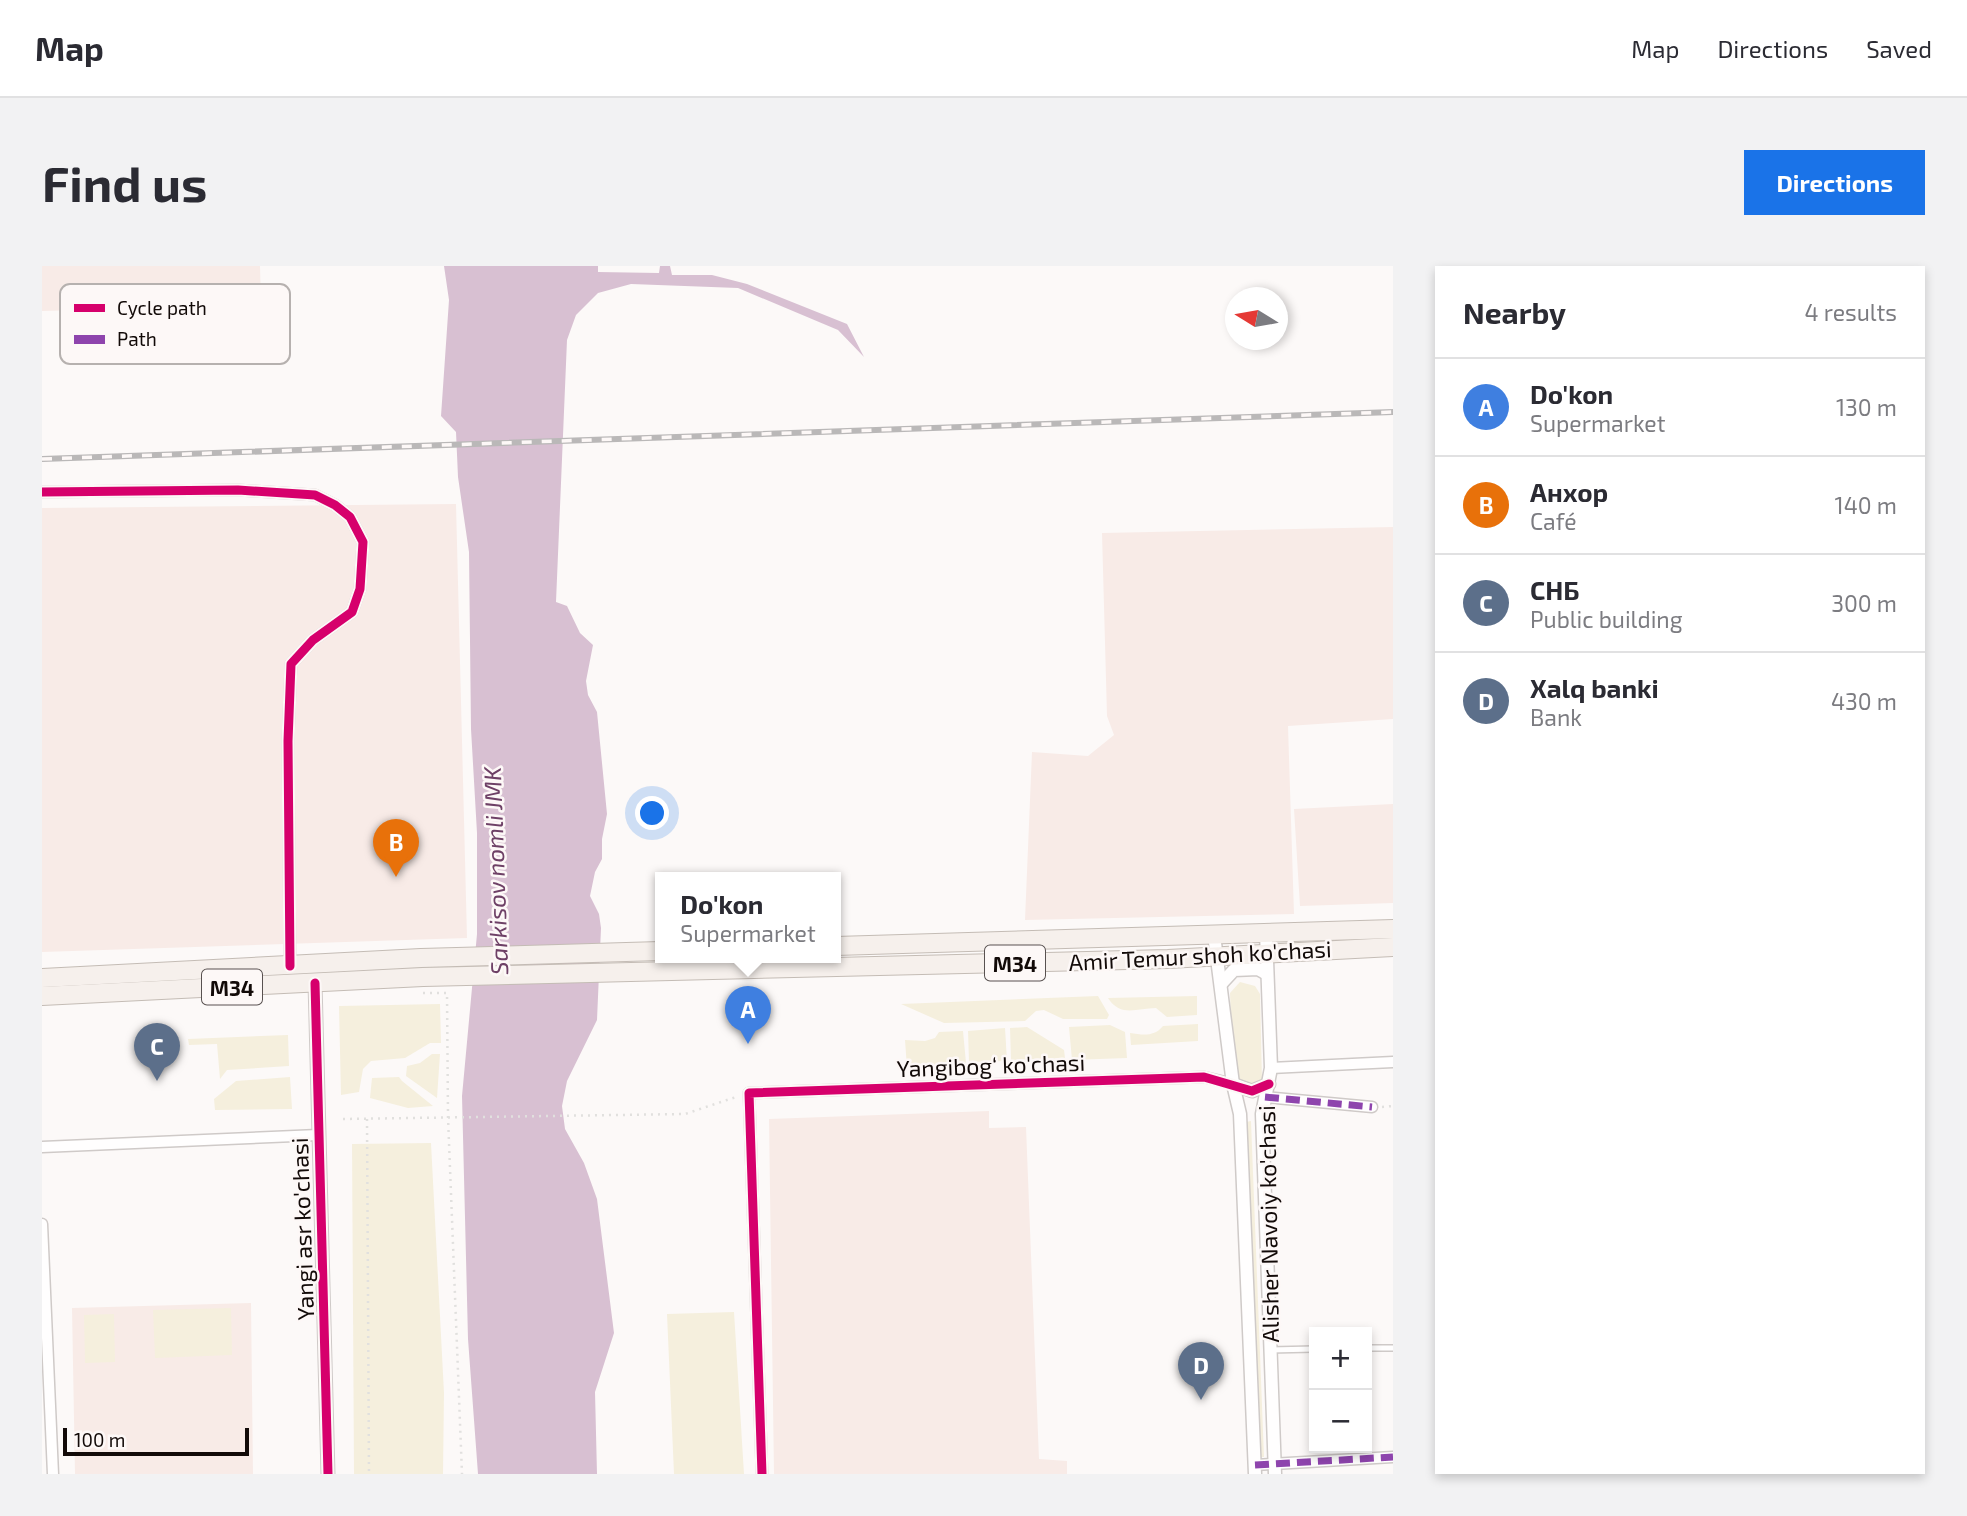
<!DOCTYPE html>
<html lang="en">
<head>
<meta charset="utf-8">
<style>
	:root { --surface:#fff; --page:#f2f2f3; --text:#2b2b33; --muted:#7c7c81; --line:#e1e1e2; --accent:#1a73e8 }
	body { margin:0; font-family:"Exo 2",sans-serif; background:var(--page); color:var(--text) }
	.controls { position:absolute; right:21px; bottom:21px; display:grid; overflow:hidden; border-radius:0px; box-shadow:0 4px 10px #0003 }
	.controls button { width:63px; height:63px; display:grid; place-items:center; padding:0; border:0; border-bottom:2px solid var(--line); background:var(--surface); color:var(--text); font:35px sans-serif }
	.compass { position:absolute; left:1183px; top:21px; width:63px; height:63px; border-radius:50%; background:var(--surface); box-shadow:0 4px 10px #0003; rotate:281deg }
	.scale { position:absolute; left:21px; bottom:18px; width:186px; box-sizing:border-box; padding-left:7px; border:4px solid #120a08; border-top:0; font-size:19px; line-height:24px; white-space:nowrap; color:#120a08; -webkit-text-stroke:5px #fdf8f7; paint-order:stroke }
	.you { position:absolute; left:611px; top:548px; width:24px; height:24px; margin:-18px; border:5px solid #fff; border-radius:50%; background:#1a73e8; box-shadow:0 0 0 10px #1a73e833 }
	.badge { display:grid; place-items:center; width:46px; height:46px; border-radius:50%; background:var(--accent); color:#fff; font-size:23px; font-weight:700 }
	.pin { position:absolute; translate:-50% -58px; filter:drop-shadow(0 2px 4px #0008) }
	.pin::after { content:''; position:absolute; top:37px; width:24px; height:21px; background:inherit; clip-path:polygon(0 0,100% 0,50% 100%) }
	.popup { position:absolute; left:613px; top:606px; width:186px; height:91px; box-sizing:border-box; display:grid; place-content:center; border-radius:0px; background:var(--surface); filter:drop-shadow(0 2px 5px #0005); font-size:23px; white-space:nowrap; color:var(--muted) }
	.popup b { font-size:26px; color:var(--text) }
	.popup::after { content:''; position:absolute; left:50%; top:100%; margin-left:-14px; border:14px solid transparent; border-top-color:var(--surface) }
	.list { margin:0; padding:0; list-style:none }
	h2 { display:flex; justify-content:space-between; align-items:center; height:91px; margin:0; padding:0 28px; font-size:30px }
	h2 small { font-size:23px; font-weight:400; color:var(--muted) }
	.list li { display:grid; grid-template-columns:46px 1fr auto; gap:21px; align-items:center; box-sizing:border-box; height:98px; padding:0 28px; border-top:2px solid var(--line) }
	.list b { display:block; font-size:26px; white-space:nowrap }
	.list p { margin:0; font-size:23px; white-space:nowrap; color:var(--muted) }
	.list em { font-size:23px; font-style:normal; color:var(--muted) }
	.map { position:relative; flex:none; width:1351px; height:1208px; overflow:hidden; border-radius:0px }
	header { display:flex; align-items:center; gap:42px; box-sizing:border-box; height:98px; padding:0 35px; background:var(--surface); border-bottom:2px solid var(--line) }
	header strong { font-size:33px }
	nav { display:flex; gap:38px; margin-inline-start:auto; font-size:24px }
	.intro { display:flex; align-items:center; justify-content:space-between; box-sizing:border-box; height:168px; padding:0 42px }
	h1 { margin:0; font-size:49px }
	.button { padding:18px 32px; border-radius:0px; background:var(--accent); color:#fff; font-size:24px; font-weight:700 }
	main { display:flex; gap:42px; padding:0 42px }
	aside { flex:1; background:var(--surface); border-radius:0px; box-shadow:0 4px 10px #0003 }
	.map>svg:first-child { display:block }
	.built { fill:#f8ebe7 }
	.green { fill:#f5efdd }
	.water { fill:#d8c0d2 }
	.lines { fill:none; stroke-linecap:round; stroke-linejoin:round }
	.service-casing { stroke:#cfcac8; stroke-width:8 }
	.minor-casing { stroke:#cfcac8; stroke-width:13 }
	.tertiary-casing { stroke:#cfcac8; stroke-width:15 }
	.trunk-casing { stroke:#c4bcb5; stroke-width:20 }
	.path { stroke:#e1e0de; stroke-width:2.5; stroke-dasharray:2 5; stroke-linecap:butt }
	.service { stroke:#fffefe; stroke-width:5 }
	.minor { stroke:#fffefe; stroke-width:10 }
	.tertiary { stroke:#fffefe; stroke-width:12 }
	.trunk { stroke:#f6f0ec; stroke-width:18 }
	.rail-casing { stroke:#bab8b8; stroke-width:6 }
	.rail { stroke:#fdf8f7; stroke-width:3.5; stroke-dasharray:10; stroke-linecap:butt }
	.quiet { stroke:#8e44ad; stroke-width:7; stroke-dasharray:14 7; stroke-linecap:butt }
	.cycleway-casing { stroke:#fdf8f7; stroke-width:13 }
	.cycleway { stroke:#d6006c; stroke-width:9 }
	.labels { text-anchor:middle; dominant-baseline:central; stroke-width:5; stroke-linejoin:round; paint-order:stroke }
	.shield { fill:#fdf8f7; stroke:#585150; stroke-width:2 }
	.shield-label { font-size:21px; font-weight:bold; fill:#120a08 }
	.street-label { font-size:23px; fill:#120a08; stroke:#fdf8f7 }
	.water-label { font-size:24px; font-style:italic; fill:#6e4066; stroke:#fdf8f7 }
	.key { fill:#fdf8f7; stroke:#b6b1af; stroke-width:2 }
	.key-label { font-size:19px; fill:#120a08 }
</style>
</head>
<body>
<header>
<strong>Map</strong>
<nav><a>Map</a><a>Directions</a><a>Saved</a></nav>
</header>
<div class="intro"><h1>Find us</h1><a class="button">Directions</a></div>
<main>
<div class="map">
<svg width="1351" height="1208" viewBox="0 0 1351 1208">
	<rect width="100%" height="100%" fill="#fcf9f8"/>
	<g class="built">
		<path d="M0 0H218L219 39 0 45Z"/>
		<path d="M414 238 425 672 0 686V242Z"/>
		<path d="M1351 261V453L1246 460 1252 648 983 654 990 486 1046 490 1072 469 1065 450 1060 267Z"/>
		<path d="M1351 538V637L1258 640 1252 543Z"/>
		<path d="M947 845V862L984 861 997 1193 1025 1195V1208H732L727 853Z"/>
		<path d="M209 1037 211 1208H33L30 1042Z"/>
	</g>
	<g class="green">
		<path d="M1198 716 1213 720 1218 728 1220 815 1214 826 1191 816 1188 727Z"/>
		<path d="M1056 730 1067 749 1065 753H1021L1002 744 994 745 983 755 902 757 859 738Z"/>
		<path d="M1155 730V749L1125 751 1114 742C1095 742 1079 752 1066 732Z"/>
		<path d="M398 738 399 777H388L363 792 329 795 321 803 317 826 299 829 297 740Z"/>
		<path d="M1156 758V775L1089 779 1088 767C1101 769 1112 771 1121 760Z"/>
		<path d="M1068 759 1083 766 1085 792 1030 794 1027 761Z"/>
		<path d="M985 761 1022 784 1023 792 969 794 968 762Z"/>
		<path d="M963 762 965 795 927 796 926 765Z"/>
		<path d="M921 765 924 797 865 802 863 774 883 775 893 772 897 766Z"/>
		<path d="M246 769 247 800 185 804 178 813 175 778 147 779 146 773Z"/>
		<path d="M390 788H398L395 832 364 810 365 800 378 797Z"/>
		<path d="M248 811 250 843 173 844 172 833 194 815Z"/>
		<path d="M357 811 360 815 391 840 366 842 328 832 330 812Z"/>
		<path d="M1209 855 1222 1191H1217L1204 856Z"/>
		<path d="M389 877 402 1127 401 1208H312L310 878Z"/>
		<path d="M189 1042 190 1089 113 1092 111 1044Z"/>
		<path d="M692 1046 702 1208H632L625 1048Z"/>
		<path d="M72 1048 73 1096 43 1097 42 1049Z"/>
	</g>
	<path class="water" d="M402 0H556V6L617 7 618 0H628L630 9H670L705 18 805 58 822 91 796 64 696 22 589 18 556 27 534 49 525 74 514 336 525 340 538 367 551 379 544 415 546 429 555 446 565 548 560 573V593L553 606 548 630 557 648 559 662 555 754 525 815 520 840 523 863 542 897 555 933 572 1067 553 1126 555 1208H436L426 1073 420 830 435 668V567L429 463 427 286 416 211 414 166 399 150 407 34Z"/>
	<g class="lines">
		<g class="service-casing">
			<g id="service">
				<path d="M1325 1082H1351"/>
				<path d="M1228 1084 1272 1083"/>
			</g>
		</g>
		<g class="minor-casing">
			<g id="minor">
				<path d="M0 226 196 224 273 229 293 239 308 251 321 276 318 323 310 346 271 374 249 398 246 475 248 700"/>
				<path d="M1229 802 1351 796"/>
				<path d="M1223 831 1330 841"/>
				<path d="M0 881 276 869"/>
				<path d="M0 958 11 1208"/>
				<path d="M1213 1199 1351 1191"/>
				<path d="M720 1208 707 827 1162 811 1191 818"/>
			</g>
		</g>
		<g class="tertiary-casing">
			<g id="tertiary">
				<path d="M1224 667 1229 802 1220 848 1233 1208"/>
				<path d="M1172 669 1191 818 1198 848 1213 1208"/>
				<path d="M273 717 286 1208"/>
				<path d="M1179 718 1192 704 1216 703 1225 708"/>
				<path d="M1191 818 1210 825 1227 818"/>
			</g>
		</g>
		<g class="trunk-casing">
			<g id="trunk">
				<path d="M794 680 1351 663"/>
				<path d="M0 712 379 692 618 685"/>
				<path d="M0 730 381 711 1126 693 1351 681"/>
			</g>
		</g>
		<g class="path">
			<path d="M381 727H405L406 851 420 1208"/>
			<path d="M1340 841 1351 840"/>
			<path d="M301 853 643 848 697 830"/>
			<path d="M325 853 327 1208"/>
		</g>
		<use href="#service" class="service"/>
		<use href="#minor" class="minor"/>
		<use href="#tertiary" class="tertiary"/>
		<use href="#trunk" class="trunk"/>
		<g class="rail-casing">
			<path id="rail" d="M0 193 1351 146"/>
		</g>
		<use href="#rail" class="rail"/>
		<g class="quiet">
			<path d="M1223 831 1330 841"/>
			<path d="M1213 1199 1351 1191"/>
		</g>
		<g class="cycleway-casing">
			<g id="cycleway">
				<path d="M0 226 196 224 273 229 293 239 308 251 321 276 318 323 310 346 271 374 249 398 246 475 248 700"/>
				<path d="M273 717 286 1208"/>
				<path d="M720 1208 707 827 1162 811 1210 825 1227 818"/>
			</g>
		</g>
		<use href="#cycleway" class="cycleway"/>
	</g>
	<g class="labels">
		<g class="shield">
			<rect x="943" y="679.5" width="60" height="35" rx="5"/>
			<rect x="160" y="703.5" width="60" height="35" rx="5"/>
		</g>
		<g class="shield-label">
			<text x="973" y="697">M34</text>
			<text x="190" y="721">M34</text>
		</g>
		<g class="street-label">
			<text transform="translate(1158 689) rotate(-3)">Amir Temur shoh ko'chasi</text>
			<text transform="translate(949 799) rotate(-2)">Yangibog‘ ko'chasi</text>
			<text transform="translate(1226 958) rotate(-91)">Alisher Navoiy ko'chasi</text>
			<text transform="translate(260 963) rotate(-92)">Yangi asr ko'chasi</text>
		</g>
		<g class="water-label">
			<text transform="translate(453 605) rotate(-92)">Sarkisov nomli JMK</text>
		</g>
	</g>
	<rect x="18" y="18" width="230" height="80" rx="10" class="key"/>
	<rect x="32" y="38" width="31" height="8" fill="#d6006c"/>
	<rect x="32" y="69" width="31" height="9" fill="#8e44ad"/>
	<g class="key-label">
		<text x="75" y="49">Cycle path</text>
		<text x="75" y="80">Path</text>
	</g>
</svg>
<div class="controls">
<button>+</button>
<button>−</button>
</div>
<svg class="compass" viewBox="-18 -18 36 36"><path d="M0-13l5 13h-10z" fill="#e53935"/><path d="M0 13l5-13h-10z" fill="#7c7c81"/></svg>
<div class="scale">100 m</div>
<div class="you"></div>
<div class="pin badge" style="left:706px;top:778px;background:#3f7fe0">A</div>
<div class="popup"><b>Do'kon</b>Supermarket</div>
<div class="pin badge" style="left:354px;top:611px;background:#e8710a">B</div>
<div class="pin badge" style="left:115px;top:815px;background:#5c6f8a">C</div>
<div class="pin badge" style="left:1159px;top:1134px;background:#5c6f8a">D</div>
</div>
<aside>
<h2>Nearby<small>4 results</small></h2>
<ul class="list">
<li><span class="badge" style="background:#3f7fe0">A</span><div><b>Do'kon</b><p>Supermarket</p></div><em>130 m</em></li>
<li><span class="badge" style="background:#e8710a">B</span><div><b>Анхор</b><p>Café</p></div><em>140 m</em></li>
<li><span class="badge" style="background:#5c6f8a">C</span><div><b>СНБ</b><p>Public building</p></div><em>300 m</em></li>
<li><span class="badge" style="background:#5c6f8a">D</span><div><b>Xalq banki</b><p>Bank</p></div><em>430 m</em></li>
</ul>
</aside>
</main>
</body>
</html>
